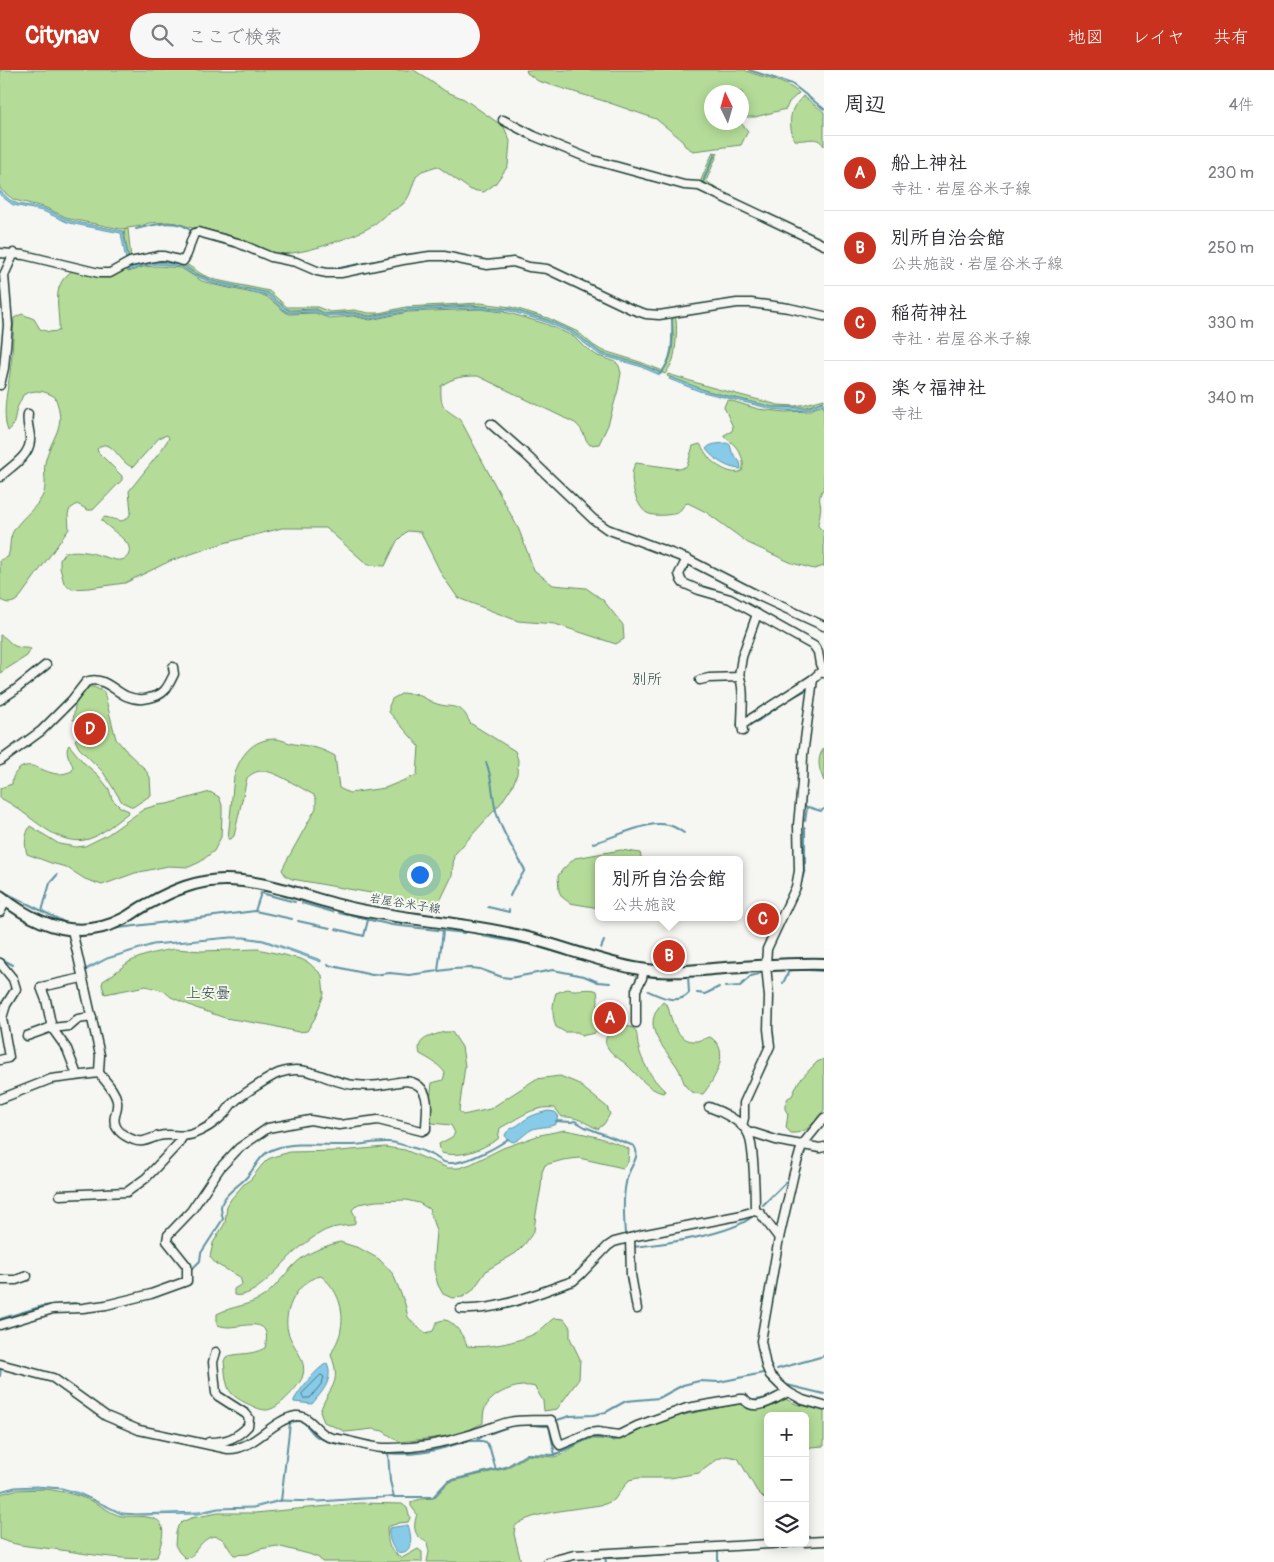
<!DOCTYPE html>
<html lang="ja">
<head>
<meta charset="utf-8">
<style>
	:root { --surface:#fff; --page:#f7f7f7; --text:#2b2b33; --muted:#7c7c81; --line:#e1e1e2; --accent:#c8321e }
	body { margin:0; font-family:Pangolin,"Klee One",sans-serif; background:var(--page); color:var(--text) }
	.controls { position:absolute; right:15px; bottom:15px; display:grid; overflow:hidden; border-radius:8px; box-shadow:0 2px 12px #0003 }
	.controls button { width:45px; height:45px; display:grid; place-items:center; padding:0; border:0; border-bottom:1px solid var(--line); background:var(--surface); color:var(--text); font:25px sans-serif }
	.compass { position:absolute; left:704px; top:15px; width:45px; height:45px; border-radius:50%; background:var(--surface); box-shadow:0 2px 12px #0003; rotate:355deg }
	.you { position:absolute; left:419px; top:804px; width:18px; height:18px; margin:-12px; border:4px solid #fff; border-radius:50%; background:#1a73e8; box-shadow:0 0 0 8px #1a73e833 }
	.badge { display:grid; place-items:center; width:32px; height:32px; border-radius:50%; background:var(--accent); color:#fff; font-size:16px; font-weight:700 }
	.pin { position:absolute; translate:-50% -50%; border:2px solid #fff; box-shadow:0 1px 5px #0006 }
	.popup { position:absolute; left:595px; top:786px; width:148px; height:65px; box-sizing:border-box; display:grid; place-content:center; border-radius:8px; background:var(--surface); filter:drop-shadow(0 1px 4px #0005); font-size:16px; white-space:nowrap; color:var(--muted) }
	.popup b { font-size:19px; color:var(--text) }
	.popup::after { content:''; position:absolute; left:50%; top:100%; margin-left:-10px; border:10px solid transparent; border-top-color:var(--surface) }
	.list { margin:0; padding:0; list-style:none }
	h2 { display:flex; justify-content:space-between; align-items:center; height:65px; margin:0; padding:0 20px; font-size:21px }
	h2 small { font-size:16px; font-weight:400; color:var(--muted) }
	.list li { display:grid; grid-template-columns:32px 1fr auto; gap:15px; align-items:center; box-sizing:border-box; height:75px; padding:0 20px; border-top:1px solid var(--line) }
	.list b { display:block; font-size:19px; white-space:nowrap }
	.list p { margin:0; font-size:16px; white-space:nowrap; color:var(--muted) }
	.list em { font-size:16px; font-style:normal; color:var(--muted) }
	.icon { flex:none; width:28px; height:28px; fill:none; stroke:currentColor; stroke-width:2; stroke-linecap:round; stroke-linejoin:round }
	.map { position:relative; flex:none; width:824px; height:1492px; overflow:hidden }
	header { display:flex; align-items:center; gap:30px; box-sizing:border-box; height:70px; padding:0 25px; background:var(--accent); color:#fff }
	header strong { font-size:24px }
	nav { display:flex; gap:28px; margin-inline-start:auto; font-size:18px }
	.search { width:350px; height:45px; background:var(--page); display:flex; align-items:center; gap:12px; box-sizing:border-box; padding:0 18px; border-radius:28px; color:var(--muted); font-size:19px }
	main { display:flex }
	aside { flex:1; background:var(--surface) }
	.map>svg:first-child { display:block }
	.green { fill:#b4dc98; stroke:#6a8c66 }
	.water { fill:#87cbe8; stroke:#5d92a0 }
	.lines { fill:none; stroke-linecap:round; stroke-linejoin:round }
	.shore { stroke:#49767c; stroke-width:1 }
	.stream { stroke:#5d92a0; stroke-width:2 }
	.minor-casing { stroke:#1f3d34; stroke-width:11 }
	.major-casing { stroke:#1f3d34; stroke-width:14 }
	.minor { stroke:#f6f6f2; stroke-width:8 }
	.major { stroke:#f6f6f2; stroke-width:10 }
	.labels { text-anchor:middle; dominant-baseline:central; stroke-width:4; stroke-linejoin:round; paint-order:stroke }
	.street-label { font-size:12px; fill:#1f3d34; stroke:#f6f6f2 }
	.quarter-label { font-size:15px; fill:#1f3d34; stroke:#f6f6f2 }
</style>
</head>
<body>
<header>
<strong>Citynav</strong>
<div class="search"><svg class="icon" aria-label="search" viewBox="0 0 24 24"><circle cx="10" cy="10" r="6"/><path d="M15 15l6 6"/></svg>ここで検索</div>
<nav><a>地図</a><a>レイヤ</a><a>共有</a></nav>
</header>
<main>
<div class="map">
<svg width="824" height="1492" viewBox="0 0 824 1492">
	<rect width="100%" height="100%" fill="#f6f6f2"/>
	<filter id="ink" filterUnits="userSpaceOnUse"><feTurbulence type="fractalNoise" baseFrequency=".02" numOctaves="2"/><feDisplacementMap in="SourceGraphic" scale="10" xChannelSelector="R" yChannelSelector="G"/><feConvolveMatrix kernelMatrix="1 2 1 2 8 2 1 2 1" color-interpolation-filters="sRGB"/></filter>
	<g filter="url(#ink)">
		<g class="green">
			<path d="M0 0H414L445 21 464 29 504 57 510 71 508 96 495 114 484 122 471 120 437 96C432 98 427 99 422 101 411 107 414 124 403 134 399 138 392 140 387 144 382 147 378 152 372 156 352 168 295 188 273 183L236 167 201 158 195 159 177 153 168 152 149 153 141 156 121 159 70 149 44 137 14 130 0 119Z"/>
			<path d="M526 0H744C762 8 785 10 799 23L789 32 786 39 755 47H745L742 50V22H712V52L741 53 748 61 741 75 693 81 685 76 681 69 656 49 607 32 538 11 527 3Z"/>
			<path d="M803 26 824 42V76C817 64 806 72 795 70 790 62 789 48 793 39 795 34 800 30 803 26Z"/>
			<path d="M713 82 718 83 706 111 730 127 773 147 772 148 703 115 701 110Z"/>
			<path d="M128 159 131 189 129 191 124 160Z"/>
			<path d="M159 187 186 194 203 205 216 210 269 221 287 237H317L330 242 354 240 369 243H379L406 237 480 233 511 237 548 248 578 262 593 275 601 280 640 292 663 301C676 284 673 265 672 245H675C678 254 676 280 673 290 671 295 668 300 665 304L640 294 601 283 572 261 547 250 511 239 470 235 407 239 370 246 353 242 326 244 316 239 290 240 285 238 268 223 216 212 195 203 183 194 157 191 142 193 130 197V194Z"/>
			<path d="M157 196 181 198 202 211 215 215 266 226 284 241 289 244 315 243 329 248 353 246 370 250 408 242 481 239 509 243 546 254 573 266 583 276 598 286 616 292 619 296 621 303 618 320 608 355 599 374 590 375C582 366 585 361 575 353L478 306C464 306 453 307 441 316 440 337 443 338 460 349L519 460 534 500 553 515 586 518 603 530 623 555 624 569 616 574 555 554 518 551 458 528 442 505 425 471 421 462 407 461 397 471 385 496 368 495 326 458H282L224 473 170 491 125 513 89 518 72 519 64 513 60 498V490L64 483 66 482C78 480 90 482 101 486 107 487 114 491 121 490 130 489 132 478 126 472 119 464 110 459 102 451V449L105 447 122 451 128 448 131 442 129 421 160 382 169 368 167 365 159 368 133 397C120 395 111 364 97 379L98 382 122 406V410L93 440H88L77 434 70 439 68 444 69 459 20 527C14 534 7 535 0 529V490L8 487C11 479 9 471 12 464 18 450 34 441 42 427 48 416 43 405 45 393 51 365 68 359 55 327 45 320 33 319 23 325 21 331 17 336 16 342 14 350 15 356 8 361 1 341 9 316 11 295 13 279 13 263 14 248L22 244 34 249 40 259 49 262 59 261C60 247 54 224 61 213 63 208 68 204 72 201L104 206 124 198 128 202 143 197Z"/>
			<path d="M668 304 710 317 778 335 795 336 806 334 824 329V331L806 337H773L707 321 667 306Z"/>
			<path d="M729 330 758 339 785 342 809 341 817 337 824 336V418C815 430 823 432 820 443 820 448 818 451 818 456L824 462V496L814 499 792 493 748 473 706 442 688 433 685 434 678 443C670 445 654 447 647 443 635 436 627 404 636 393L680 399 687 396 693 376 700 374C703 379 706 384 709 388 716 396 732 406 742 401 747 388 735 373 724 367V365L732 361 733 357 724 337 726 332Z"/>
			<path d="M0 565C7 567 11 576 18 577 23 579 26 577 31 579L27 586 0 603Z"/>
			<path d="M89 617H94L104 622 116 669 129 684 144 698 150 707 151 725 133 737 122 732 103 702 79 678 75 670 79 666 90 671 95 668 100 661 97 653 92 650H73C75 637 75 623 89 617Z"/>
			<path d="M403 623C407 624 411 624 415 624 423 626 430 632 437 634 454 639 461 632 470 653L515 681 518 690 517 704 513 715 501 733 454 785 452 806 441 829 432 837 404 832 382 825 292 809 286 806 282 800 286 792 316 738V729L314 725C302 719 274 700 262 701 256 701 251 704 247 708L234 766 231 769H228L234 706C240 686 252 669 275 669 281 669 288 673 294 674 310 676 321 678 335 686L339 718 349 723 385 718 417 705 419 676 389 642V636L392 629Z"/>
			<path d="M69 675 84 693 98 705 109 719 112 729 120 737 129 741 128 743C117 751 107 760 96 766 60 785 30 741 0 728V718L12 714C12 708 14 704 18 700 29 690 40 700 52 703 58 705 65 704 72 701L73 696C70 690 64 681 69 675Z"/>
			<path d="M824 678V711C819 699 816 689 824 678Z"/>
			<path d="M210 722 219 727 222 735V745L221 767 214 781 200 792 189 797 168 796 135 803 102 815 85 809 66 797 51 793 27 784C24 774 25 765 30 756L59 774 76 777 85 776 107 765 144 739 158 735 167 734Z"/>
			<path d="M621 780 640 783 642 790H599V838L570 833 562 827 559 821 558 806 563 799 575 788Z"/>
			<path d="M175 879 202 881 258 879 301 889 309 893 322 905 324 924 315 948 307 961 298 962 269 955 225 948 196 938 171 927 164 921 146 916 105 924 102 915 103 911C112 906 120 898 129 892 143 885 159 881 175 879Z"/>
			<path d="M567 919C577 922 590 917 597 921 599 930 597 934 598 942 599 949 603 954 599 962L581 966 578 962H565L556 957C552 946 552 934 556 923Z"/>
			<path d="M663 932 668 936C671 950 677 973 697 971 701 970 706 968 710 967 732 980 715 1009 703 1024 683 1024 685 1011 678 998 664 976 639 957 663 932Z"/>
			<path d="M627 956C630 957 632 957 634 959 638 963 637 970 638 975 641 991 652 1009 664 1020L665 1022 663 1023C648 1020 637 1004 626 994 620 989 612 985 608 978 599 965 617 957 627 956Z"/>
			<path d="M444 962H452L462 977 465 996 459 1041 463 1045 490 1039 536 1009 560 1006 577 1013 607 1037 610 1044 604 1054 598 1059C584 1053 578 1046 562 1047L555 1038C533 1035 518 1049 500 1058L498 1069C480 1080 462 1088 441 1083L439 1074 452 1067 455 1063 451 1055 432 1053 428 1048 432 1013 443 1010 445 1003C439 994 429 989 420 984 415 968 432 966 444 962Z"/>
			<path d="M824 989V1040C814 1052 808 1064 791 1063L786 1058 788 1044 785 1039V1035L788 1028 792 1026 799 1011 817 992Z"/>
			<path d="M565 1060C587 1064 609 1069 629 1079L628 1092 623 1098 579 1088 563 1090 545 1095 542 1102 541 1117 536 1144 534 1161 525 1174 516 1183 487 1200 472 1221 463 1227 452 1228 443 1224 438 1215 434 1200V1185L436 1161 429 1139 419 1133 406 1130 376 1131 358 1134 352 1140 355 1146V1153L352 1155C342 1156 331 1157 322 1162 313 1167 304 1174 296 1181 282 1193 255 1230 234 1225V1219L242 1214 240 1207 216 1194 210 1187 213 1173 225 1153 227 1136 231 1129 244 1114 251 1109 262 1095 268 1089 276 1086 290 1082 340 1081 385 1077 405 1080 448 1098H459L471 1094 503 1078 540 1065Z"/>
			<path d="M340 1172 359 1178 379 1189 393 1204 405 1234 408 1247 415 1255 426 1263 433 1261 437 1252C439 1251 443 1250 445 1250 454 1251 465 1268 467 1276 486 1279 519 1272 536 1263 543 1259 547 1253 554 1248L564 1249 570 1257V1268L580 1289 579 1309 557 1339 544 1341 543 1331 535 1317C519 1312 489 1323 484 1341 483 1345 483 1349 483 1353L458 1365 400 1372 392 1367 383 1361 373 1359 346 1362 324 1352 320 1342C328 1317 343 1315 331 1285 334 1277 340 1268 341 1259 345 1239 337 1218 321 1206 299 1209 282 1240 288 1262 292 1277 309 1291 302 1308 297 1318 278 1340 266 1340 259 1340 250 1335 244 1332 238 1329 230 1324 228 1317 225 1309 225 1299 224 1291L226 1287C240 1282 250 1286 265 1278 273 1246 248 1256 229 1257 225 1257 221 1256 217 1255V1244C232 1236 250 1236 264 1226 276 1217 284 1205 294 1195 305 1183 325 1176 340 1172Z"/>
			<path d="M783 1328 796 1334 824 1341V1376L811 1377 805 1380V1346H768V1432L757 1421 738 1388 726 1386 718 1389 699 1403 670 1408H638L629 1410 614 1430 605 1434C582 1439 532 1441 515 1456L514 1464 521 1492H427L429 1482 427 1472C413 1466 413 1457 417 1444L411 1436V1432L421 1429 434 1428 449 1412 507 1398 528 1385 554 1387 561 1385 580 1373 590 1369H600L614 1371 619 1369 673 1347 742 1333 747 1336Z"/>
			<path d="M45 1419C62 1421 78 1425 94 1432 102 1436 112 1444 121 1446 131 1447 156 1444 161 1454 166 1462 159 1479 157 1487 132 1492 88 1484 61 1480 42 1477 18 1477 0 1469V1424L15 1420Z"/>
			<path d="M360 1433 402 1434 407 1438 410 1448 408 1452 399 1453 387 1457C388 1473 387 1480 402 1488L418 1479 422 1482V1492H322L319 1488 309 1484 277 1476 260 1479 248 1484 234 1485C230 1481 226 1472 222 1469 209 1459 197 1479 191 1487L185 1488 179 1482 175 1475 176 1463 178 1456 182 1452 191 1448 218 1443H255Z"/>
		</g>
		<g class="water">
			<path d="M0 121 10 130 18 134 43 138 71 151 123 161 130 197 157 192 182 195 195 204 216 212 268 223 285 238 290 241 316 240 326 244 353 243 370 247 407 239 470 236 511 239 547 250 572 261 601 283 640 294 661 303 660 305 639 296 600 285 571 263 546 252 510 241 470 238 408 241 370 249 353 245 325 246 316 242 290 243 284 240 267 225 215 214 193 205 182 197 157 194 143 196 128 201 121 163 69 153 43 141 13 135 0 125Z"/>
			<path d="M670 307 707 321 773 337 806 338 821 332H824V334L806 340 796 341 772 339 699 321 669 309Z"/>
			<path d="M727 373 730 375 732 382 740 392 741 399C728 399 713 389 706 379 710 373 719 374 727 373Z"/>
			<path d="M231 867H244L264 870 321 890V892L263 871 244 868H230L153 875 107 889 85 901 84 898 85 899 107 888 153 874Z"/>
			<path d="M548 1041 555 1042 558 1045 556 1054C548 1058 538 1056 531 1060 524 1064 520 1070 513 1072L507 1069 505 1065C508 1059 513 1058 518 1055 531 1045 533 1045 548 1041Z"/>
			<path d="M327 1293C334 1310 322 1322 312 1334L294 1332V1330C300 1319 316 1299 327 1293Z"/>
			<path d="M36 1416 62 1418 79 1423 122 1443 136 1444 199 1442 218 1438 253 1437 280 1430 319 1431 361 1428 394 1427 319 1432 281 1431 254 1438 218 1439 199 1444 142 1445 121 1444 91 1429 61 1419 49 1418H15L0 1422V1421L15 1417Z"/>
			<path d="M408 1455C412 1466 414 1486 396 1482 391 1475 388 1467 389 1458Z"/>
		</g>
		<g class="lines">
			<path class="shore" d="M321 1305 324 1307 322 1313 310 1328H303L302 1324Z"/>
			<g class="stream">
				<path d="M749 0 792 14 824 39"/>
				<path d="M707 116 704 112V109L715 84"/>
				<path d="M136 159C152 155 179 147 192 162"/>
				<path d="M242 171 268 182"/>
				<path d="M334 199 412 184 438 182"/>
				<path d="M560 201 592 216"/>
				<path d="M760 230 787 234"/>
				<path d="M795 235 824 242"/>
				<path d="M660 304C675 288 672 266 672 245"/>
				<path d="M691 487 725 504"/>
				<path d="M795 538 815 548"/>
				<path d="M751 653 758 651 789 629 806 620"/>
				<path d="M486 692C492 706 492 722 495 737 500 760 514 780 525 800L514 817 510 826"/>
				<path d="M808 737 821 741 824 739"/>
				<path d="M805 751 807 738 804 733 806 718"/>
				<path d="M593 773C616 768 652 746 674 757 678 759 681 761 684 763"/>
				<path d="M800 817 805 799V758"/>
				<path d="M0 820 66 853"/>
				<path d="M167 829 184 823"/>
				<path d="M302 833 333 842"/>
				<path d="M488 837 509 842V840"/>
				<path d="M42 841 50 813 57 805"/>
				<path d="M255 841 261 823 295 832"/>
				<path d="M339 843 392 855 465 863V861L473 862"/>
				<path d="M298 851 330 858"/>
				<path d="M115 858 126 853 157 835"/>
				<path d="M111 859 255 841 292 849"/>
				<path d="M336 859 364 866 368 850"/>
				<path d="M482 866 528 874 583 890"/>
				<path d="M77 867 90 864"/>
				<path d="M601 878 604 871"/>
				<path d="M0 888 13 895"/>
				<path d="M328 895 372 905 390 903 409 905 453 899 471 898 480 899 502 907 510 908 553 900 584 906 598 912 610 913"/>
				<path d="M438 901 443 861"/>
				<path d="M783 913 789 901 793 899 824 901"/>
				<path d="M725 917 740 916 751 906 759 904"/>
				<path d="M648 921C661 927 678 935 689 923L688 905"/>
				<path d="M697 923 705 924 719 917"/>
				<path d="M556 1051 571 1052 575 1051 585 1057 634 1076C641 1086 631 1095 628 1105 622 1124 624 1146 625 1165"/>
				<path d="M763 1135 786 1112"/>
				<path d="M633 1177C663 1174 731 1165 753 1146"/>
				<path d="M190 1201 200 1191 201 1183 223 1149C222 1145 221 1141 221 1137 222 1126 238 1116 245 1109 256 1098 259 1084 274 1079 295 1071 328 1076 350 1075 363 1075 376 1071 389 1072 395 1072 401 1075 407 1076 416 1078 424 1081 432 1085 440 1089 443 1094 453 1093 468 1092 496 1078 508 1069"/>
				<path d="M0 1249 43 1236 75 1233"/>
				<path d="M777 1299 824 1286"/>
				<path d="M0 1306 1 1298H2"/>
				<path d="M787 1315 824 1324"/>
				<path d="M752 1331 766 1328 776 1323"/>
				<path d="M685 1343 742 1333"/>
				<path d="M554 1351 570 1346 593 1345 606 1342 626 1331 659 1328 683 1315 699 1311 719 1312 763 1303"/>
				<path d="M308 1354 319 1365"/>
				<path d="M488 1364C496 1362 506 1357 515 1355 529 1353 537 1356 549 1356L555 1385"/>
				<path d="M629 1364 652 1354"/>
				<path d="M476 1371 489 1362"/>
				<path d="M357 1377C381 1385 410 1386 435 1380 451 1377 470 1367 486 1372L490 1379 496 1400"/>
				<path d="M388 1382 390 1411 394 1427H392"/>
				<path d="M395 1427H433L448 1411 506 1397 527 1384 554 1385 590 1368H600L614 1370 620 1368"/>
				<path d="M281 1431 290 1353C306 1346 306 1358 316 1366 324 1372 334 1373 343 1375L344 1373"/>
				<path d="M787 1477 804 1475"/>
				<path d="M606 1492 605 1488H611L712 1481"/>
				<path d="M718 1492V1481L767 1478"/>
			</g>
			<g class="minor-casing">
				<g id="minor">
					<path d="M503 50 534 66 593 90 684 115 699 116 824 175"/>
					<path d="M0 183 24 185 99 203H110L130 192 159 186H164L183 191C190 183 189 171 195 163L198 162 238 173 271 187 296 192 317 201 327 203H341L403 190 430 186H444L487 195 513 192 529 197 547 199 631 239 646 244 659 245 737 233H751L789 238 824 246"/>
					<path d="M0 315 4 298 8 255 4 205 14 183"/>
					<path d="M491 354 524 383 593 449 607 459 687 489 759 526 824 556"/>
					<path d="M0 407C10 397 29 387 30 371 31 362 26 355 28 344"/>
					<path d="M687 489 679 504 681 510 683 513 699 520 730 529 814 576 818 582 820 594 824 603"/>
					<path d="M700 610 709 608 740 607"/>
					<path d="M0 630 15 620 46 595"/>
					<path d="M742 655C742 642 745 616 739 606L742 587 757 544"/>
					<path d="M743 661 742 655 749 650 813 609"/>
					<path d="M0 691 41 661 72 630 86 612C102 605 113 620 126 626 133 629 142 630 149 628 154 627 160 625 164 621 168 617 171 610 174 604L173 597"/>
					<path d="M0 842 6 831"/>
					<path d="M0 893 13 909 16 919 6 935 2 948 9 987 8 988 0 990"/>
					<path d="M636 953V920L642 908 644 900"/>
					<path d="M52 958 70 956 78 949 92 947"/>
					<path d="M27 966 52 957"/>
					<path d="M77 1005 67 979 52 958 46 930 41 917 82 908"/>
					<path d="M0 1029 51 1009 99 1003V1001L100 985 72 860"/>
					<path d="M709 1037C720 1041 742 1051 748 1063 754 1075 755 1125 755 1141"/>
					<path d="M824 1048 802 1075 794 1103 779 1168 761 1271 766 1296 770 1305 780 1315 788 1322 803 1330 824 1336"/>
					<path d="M742 1056 744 1048V1033L770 976 768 959 769 927 766 895 767 879 796 817 799 801 798 755 802 713 803 685 813 609 824 599"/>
					<path d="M748 1063H754L779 1071 820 1078 824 1077"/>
					<path d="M60 1125 127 1122 146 1108 178 1074 183 1066"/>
					<path d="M630 1168 631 1205 637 1239"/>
					<path d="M0 1210H16L27 1206"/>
					<path d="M461 1239C500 1241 537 1223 573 1211L581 1204 608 1176 614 1172 641 1165 737 1146 755 1141 760 1143 779 1168"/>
					<path d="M0 1255 53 1239 83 1238 106 1235 151 1224 187 1211V1196L167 1171 168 1165 191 1141 220 1098 239 1078 268 1058 310 1050 339 1055 378 1050 422 1061 426 1059C426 1044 431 1026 419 1016 408 1007 398 1013 386 1014 376 1016 366 1016 356 1015 329 1014 309 992 279 1003 271 1006 240 1026 234 1032 230 1035 228 1040 224 1044 216 1052 204 1060 193 1064 182 1068 170 1063 159 1066 150 1068 143 1074 134 1070 123 1066 112 1058 115 1046 116 1041 118 1036 117 1031 115 1020 105 1011 99 1003"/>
					<path d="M0 1294 53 1308 106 1346 139 1360 228 1379C254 1380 271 1350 296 1346 310 1345 316 1361 327 1366 333 1369 342 1369 349 1371 361 1374 371 1377 383 1378 413 1379 441 1374 469 1365 483 1361 496 1355 509 1352 523 1349 537 1351 551 1350 556 1357 555 1367 560 1375L589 1363 597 1362 619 1365 637 1356 687 1338 740 1329H744C754 1344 776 1328 788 1322"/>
					<path d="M209 1372C226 1372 237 1368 248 1356L249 1348 246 1344 218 1326 216 1323 213 1292 216 1282"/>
					<path d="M805 1472 824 1471"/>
					<path d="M547 1492 574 1485 787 1473"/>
				</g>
			</g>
			<g class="major-casing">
				<path id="major" d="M0 826C36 855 79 872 123 849 131 845 139 838 148 834 173 820 197 810 225 810 266 810 311 829 351 838 405 850 461 852 516 865 558 874 598 892 640 899 668 904 697 900 725 898 758 896 791 893 824 894"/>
			</g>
			<use href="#minor" class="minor"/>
			<use href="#major" class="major"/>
		</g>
	</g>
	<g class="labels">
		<g class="street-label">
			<text transform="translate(405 834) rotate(9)">岩屋谷米子線</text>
		</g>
		<g class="quarter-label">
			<text x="647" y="609">別所</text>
			<text x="208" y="923">上安曇</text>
		</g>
	</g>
</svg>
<div class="controls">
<button>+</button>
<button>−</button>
<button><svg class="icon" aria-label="layers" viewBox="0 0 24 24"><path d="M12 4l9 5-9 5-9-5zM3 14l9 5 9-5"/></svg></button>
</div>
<svg class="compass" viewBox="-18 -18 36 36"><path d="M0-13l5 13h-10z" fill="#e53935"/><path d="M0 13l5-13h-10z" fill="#7c7c81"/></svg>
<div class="you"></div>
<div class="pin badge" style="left:610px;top:948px">A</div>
<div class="pin badge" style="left:669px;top:886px">B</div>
<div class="popup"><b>別所自治会館</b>公共施設</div>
<div class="pin badge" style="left:763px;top:849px">C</div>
<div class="pin badge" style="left:90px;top:659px">D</div>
</div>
<aside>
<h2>周辺<small>4件</small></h2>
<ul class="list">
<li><span class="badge">A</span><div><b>船上神社</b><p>寺社 · 岩屋谷米子線</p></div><em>230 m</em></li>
<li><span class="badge">B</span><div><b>別所自治会館</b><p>公共施設 · 岩屋谷米子線</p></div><em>250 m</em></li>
<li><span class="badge">C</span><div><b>稲荷神社</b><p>寺社 · 岩屋谷米子線</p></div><em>330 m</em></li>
<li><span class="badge">D</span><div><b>楽々福神社</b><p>寺社</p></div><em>340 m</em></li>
</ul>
</aside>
</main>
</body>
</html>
